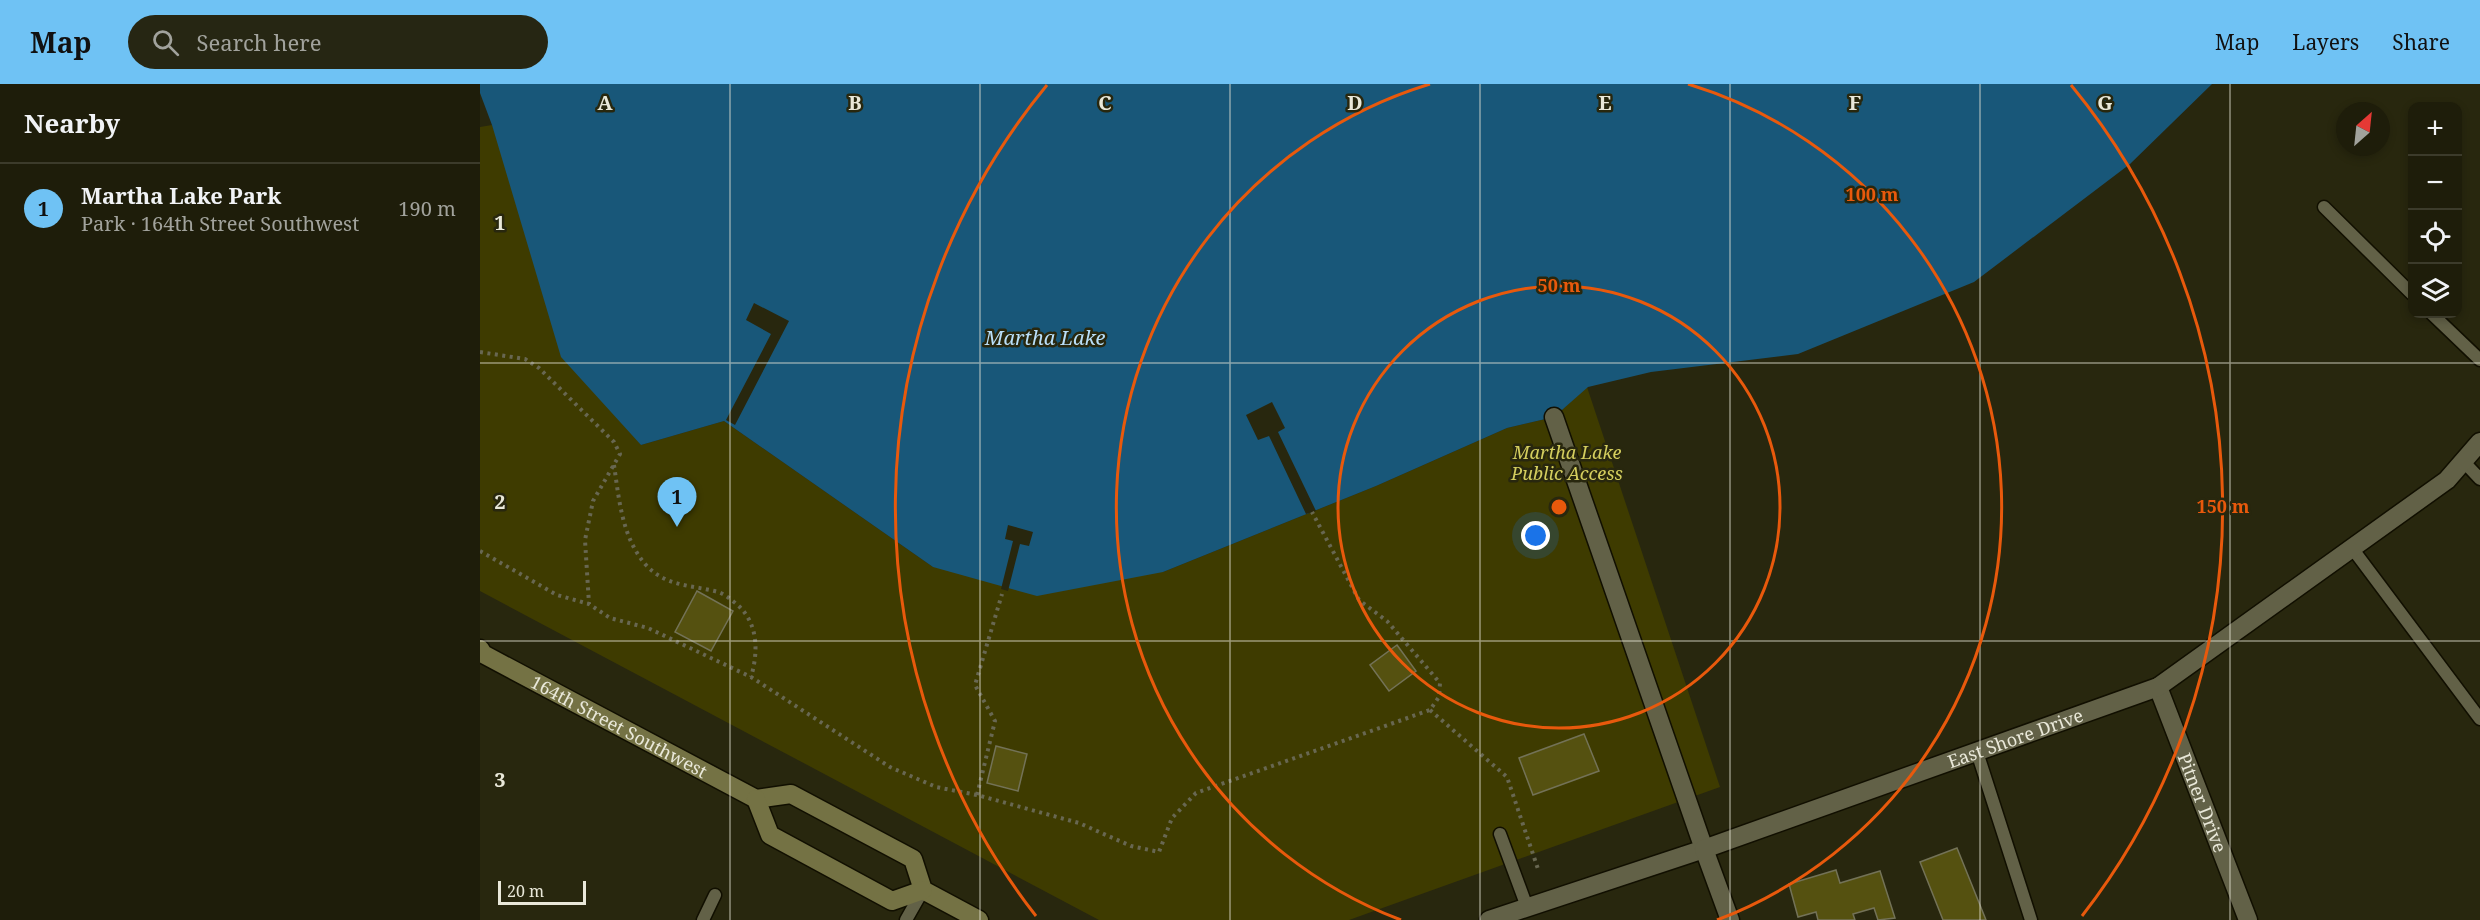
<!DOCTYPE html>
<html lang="en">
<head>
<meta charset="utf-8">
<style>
	:root { --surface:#1e1d0a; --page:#262613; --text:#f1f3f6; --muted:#a1a29c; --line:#3c3b2b; --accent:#6fc2f4 }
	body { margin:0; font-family:"Noto Serif",serif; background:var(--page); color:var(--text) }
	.controls { position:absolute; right:18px; top:18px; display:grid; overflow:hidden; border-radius:12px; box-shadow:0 3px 9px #0003 }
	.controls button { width:54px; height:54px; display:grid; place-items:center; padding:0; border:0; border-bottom:2px solid var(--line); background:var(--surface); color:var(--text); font:30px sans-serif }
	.compass { position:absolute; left:1856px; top:18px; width:54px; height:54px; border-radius:50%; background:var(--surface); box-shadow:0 3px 9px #0003; rotate:27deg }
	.scale { position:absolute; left:18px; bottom:15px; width:88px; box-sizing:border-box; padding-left:6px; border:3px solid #e9e8d9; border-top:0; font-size:16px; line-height:21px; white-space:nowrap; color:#e9e8d9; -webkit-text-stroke:4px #28270e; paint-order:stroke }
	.you { position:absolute; left:1056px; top:452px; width:21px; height:21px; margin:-15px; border:4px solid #fff; border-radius:50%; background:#1a73e8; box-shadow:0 0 0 9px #1a73e833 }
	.badge { display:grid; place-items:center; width:39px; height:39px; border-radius:50%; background:var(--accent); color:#111; font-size:20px; font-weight:700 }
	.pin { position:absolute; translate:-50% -50px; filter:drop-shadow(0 2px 3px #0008) }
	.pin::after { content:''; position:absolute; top:32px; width:21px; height:18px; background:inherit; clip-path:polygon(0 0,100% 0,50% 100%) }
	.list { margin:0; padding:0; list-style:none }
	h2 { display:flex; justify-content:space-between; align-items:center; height:78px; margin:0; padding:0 24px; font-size:26px }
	h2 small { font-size:20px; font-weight:400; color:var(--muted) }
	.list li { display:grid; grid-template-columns:39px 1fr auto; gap:18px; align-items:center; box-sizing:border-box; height:90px; padding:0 24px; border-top:2px solid var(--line) }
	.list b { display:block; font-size:22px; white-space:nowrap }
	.list p { margin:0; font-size:20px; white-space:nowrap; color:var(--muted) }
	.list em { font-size:20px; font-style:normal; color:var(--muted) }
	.icon { flex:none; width:33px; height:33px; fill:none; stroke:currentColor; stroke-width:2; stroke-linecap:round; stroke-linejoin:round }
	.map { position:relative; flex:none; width:2000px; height:836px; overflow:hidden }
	header { display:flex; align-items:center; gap:36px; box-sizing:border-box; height:84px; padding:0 30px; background:var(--accent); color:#111 }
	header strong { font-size:28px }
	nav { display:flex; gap:33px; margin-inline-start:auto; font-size:21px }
	.search { width:420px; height:54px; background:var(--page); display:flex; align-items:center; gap:15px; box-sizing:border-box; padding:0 21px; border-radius:33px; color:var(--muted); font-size:22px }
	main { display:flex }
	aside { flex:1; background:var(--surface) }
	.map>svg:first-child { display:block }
	.green { fill:#3e3b00 }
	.water { fill:#185779 }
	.pier { fill:#28270e }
	.building { fill:#555110; stroke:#737257; stroke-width:1.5 }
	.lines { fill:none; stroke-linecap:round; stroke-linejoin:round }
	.service-casing { stroke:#110f00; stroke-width:15 }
	.minor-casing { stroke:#110f00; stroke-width:21 }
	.tertiary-casing { stroke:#110f00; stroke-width:21 }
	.secondary-casing { stroke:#110f00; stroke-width:21 }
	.path { stroke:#686751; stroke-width:4; stroke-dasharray:3 4.5; stroke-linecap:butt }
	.service { stroke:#626147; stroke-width:12 }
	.minor { stroke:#626147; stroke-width:18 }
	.tertiary { stroke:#626147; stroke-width:18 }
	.secondary { stroke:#747244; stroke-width:18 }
	.grid { fill:none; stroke:#e9e8d9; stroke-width:1.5; stroke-opacity:0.55 }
	.ring { fill:none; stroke:#e8590c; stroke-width:3 }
	.labels { text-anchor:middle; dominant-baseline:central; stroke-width:5; stroke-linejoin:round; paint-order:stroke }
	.park-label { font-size:18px; font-style:italic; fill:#d4ce5e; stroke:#28270e }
	.street-label { font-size:18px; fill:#e9e8d9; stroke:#28270e }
	.water-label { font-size:20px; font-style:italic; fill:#b9dff9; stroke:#28270e }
	.grid-label { font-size:20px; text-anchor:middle; font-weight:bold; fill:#e9e8d9; stroke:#28270e; stroke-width:5; stroke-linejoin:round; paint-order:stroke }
	.centre { fill:#e8590c; stroke:#28270e; stroke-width:3 }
	.ring-label { font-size:18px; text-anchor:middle; font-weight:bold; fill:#e8590c; stroke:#28270e; stroke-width:5; stroke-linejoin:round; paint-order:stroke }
</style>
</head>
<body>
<header>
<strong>Map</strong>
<div class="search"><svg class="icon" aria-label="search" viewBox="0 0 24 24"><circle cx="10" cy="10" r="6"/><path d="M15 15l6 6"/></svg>Search here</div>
<nav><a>Map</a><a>Layers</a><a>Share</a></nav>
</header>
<main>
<aside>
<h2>Nearby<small></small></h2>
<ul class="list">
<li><span class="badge">1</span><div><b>Martha Lake Park</b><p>Park · 164th Street Southwest</p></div><em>190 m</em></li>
</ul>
</aside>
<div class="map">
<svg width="2000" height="836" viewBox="0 0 2000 836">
	<rect width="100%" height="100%" fill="#28270e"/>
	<path class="green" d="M12 41 161 361 244 337 453 483 683 488 896 402 1027 344 1074 333 1107 303 1240 703 869 836H619L0 507V43Z"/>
	<path class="water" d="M0 0H1732L1650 80 1494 198 1318 270 1171 288 1108 303 1074 333 1027 344 896 402 683 488 557 512 453 483 244 337 161 361 81 273 12 41 0 9Z"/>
	<g class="pier">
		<path d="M274 219 309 237 255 341 246 336 291 250 266 236Z"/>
		<path d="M792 318 805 344 798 348 836 427 826 430 789 352 778 356 766 331Z"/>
		<path d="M528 441 553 448 549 462 540 460 528 507 521 505 533 457 525 455Z"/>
	</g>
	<g class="building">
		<path d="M217 507 253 527 231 567 195 548Z"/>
		<path d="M917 561 936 587 909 607 890 581Z"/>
		<path d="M1104 650 1119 687 1053 711 1039 674Z"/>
		<path d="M516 662 547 670 538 707 507 699Z"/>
		<path d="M1477 764 1506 836H1463L1440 778Z"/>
		<path d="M1356 786 1360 799 1400 787 1415 834 1398 836 1394 824 1373 830 1375 836H1338L1336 828 1318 833 1309 800Z"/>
	</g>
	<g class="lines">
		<g class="service-casing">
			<g id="service">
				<path d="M1844 123 1932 210"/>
				<path d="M1952 230 2000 276"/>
				<path d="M1983 377 2000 395"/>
				<path d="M1872 464 2000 635"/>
				<path d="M1497 668 1551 836"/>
				<path d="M1020 750 1047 823"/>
				<path d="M223 836 235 811"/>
				<path d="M426 836 443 806"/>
			</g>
		</g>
		<g class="minor-casing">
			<g id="minor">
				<path id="s1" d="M1678 603 1768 836"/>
				<path d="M1009 836 1224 765 1074 333"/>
			</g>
		</g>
		<g class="tertiary-casing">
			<g id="tertiary">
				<path id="s2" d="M1250 836 1224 765 1678 603 1967 396 2000 358"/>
			</g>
		</g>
		<g class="secondary-casing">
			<g id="secondary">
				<path id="s3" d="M0 565 3 570 276 715 311 710 433 775 443 806 499 836"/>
				<path d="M276 715 290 751 412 817 443 806"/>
			</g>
		</g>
		<g class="path">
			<path d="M0 268 45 275 59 284 134 358 140 370 113 417 105 456 109 520"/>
			<path d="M134 381C139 415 142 454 166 481 186 503 213 501 238 508 244 510 249 514 254 518 278 536 279 566 271 593"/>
			<path d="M0 467 77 511 109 520 130 534 168 544 271 593 410 683 456 703 497 711 599 739 651 762 679 768 692 734 716 709 950 626 959 613 960 599 907 537 879 516 832 428"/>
			<path d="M950 626 1027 693 1058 785"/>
			<path d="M497 711 515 637 495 601 522 510"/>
		</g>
		<use href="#service" class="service"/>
		<use href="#minor" class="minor"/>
		<use href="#tertiary" class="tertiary"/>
		<use href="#secondary" class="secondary"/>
	</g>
	<path class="grid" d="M250 0V836M500 0V836M750 0V836M1000 0V836M1250 0V836M1500 0V836M1750 0V836M0 279H2000M0 557H2000"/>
	<g class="ring">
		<circle cx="1079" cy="423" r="221"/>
		<path d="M921 836A442 442 0 0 1 950 0M1208 0A442 442 0 0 1 1237 836"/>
		<path d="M556 832A664 664 0 0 1 567 1M1591 1A664 664 0 0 1 1602 832"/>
	</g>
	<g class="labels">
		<g class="park-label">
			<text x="1087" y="368">Martha Lake<tspan x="1087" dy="21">Public Access</tspan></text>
		</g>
		<g class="street-label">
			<text stroke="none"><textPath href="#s3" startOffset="160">164th Street Southwest</textPath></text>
			<text stroke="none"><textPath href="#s2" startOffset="406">East Shore Drive</textPath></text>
			<text stroke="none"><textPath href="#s1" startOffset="124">Pitner Drive</textPath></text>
		</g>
		<g class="water-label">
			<text x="565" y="253">Martha Lake</text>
		</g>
	</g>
	<g class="grid-label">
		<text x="125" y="26">A</text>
		<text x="375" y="26">B</text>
		<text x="625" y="26">C</text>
		<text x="875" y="26">D</text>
		<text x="1125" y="26">E</text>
		<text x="1375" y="26">F</text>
		<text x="1625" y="26">G</text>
		<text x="20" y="146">1</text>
		<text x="20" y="425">2</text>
		<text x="20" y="703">3</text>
	</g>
	<circle cx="1079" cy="423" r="9" class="centre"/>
	<g class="ring-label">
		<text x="1392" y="117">100 m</text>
		<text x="1079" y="208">50 m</text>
		<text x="1743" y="429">150 m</text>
	</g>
</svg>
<div class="controls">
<button>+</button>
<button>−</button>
<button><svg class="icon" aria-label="locate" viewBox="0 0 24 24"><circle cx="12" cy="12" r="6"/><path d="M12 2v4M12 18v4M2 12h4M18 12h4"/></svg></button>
<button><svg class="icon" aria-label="layers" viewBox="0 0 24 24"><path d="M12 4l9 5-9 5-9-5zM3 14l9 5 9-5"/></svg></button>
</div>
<svg class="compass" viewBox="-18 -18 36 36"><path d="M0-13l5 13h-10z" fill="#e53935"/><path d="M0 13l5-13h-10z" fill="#a1a29c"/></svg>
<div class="scale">20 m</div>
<div class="you"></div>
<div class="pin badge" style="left:197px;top:443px">1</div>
</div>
</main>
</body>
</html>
